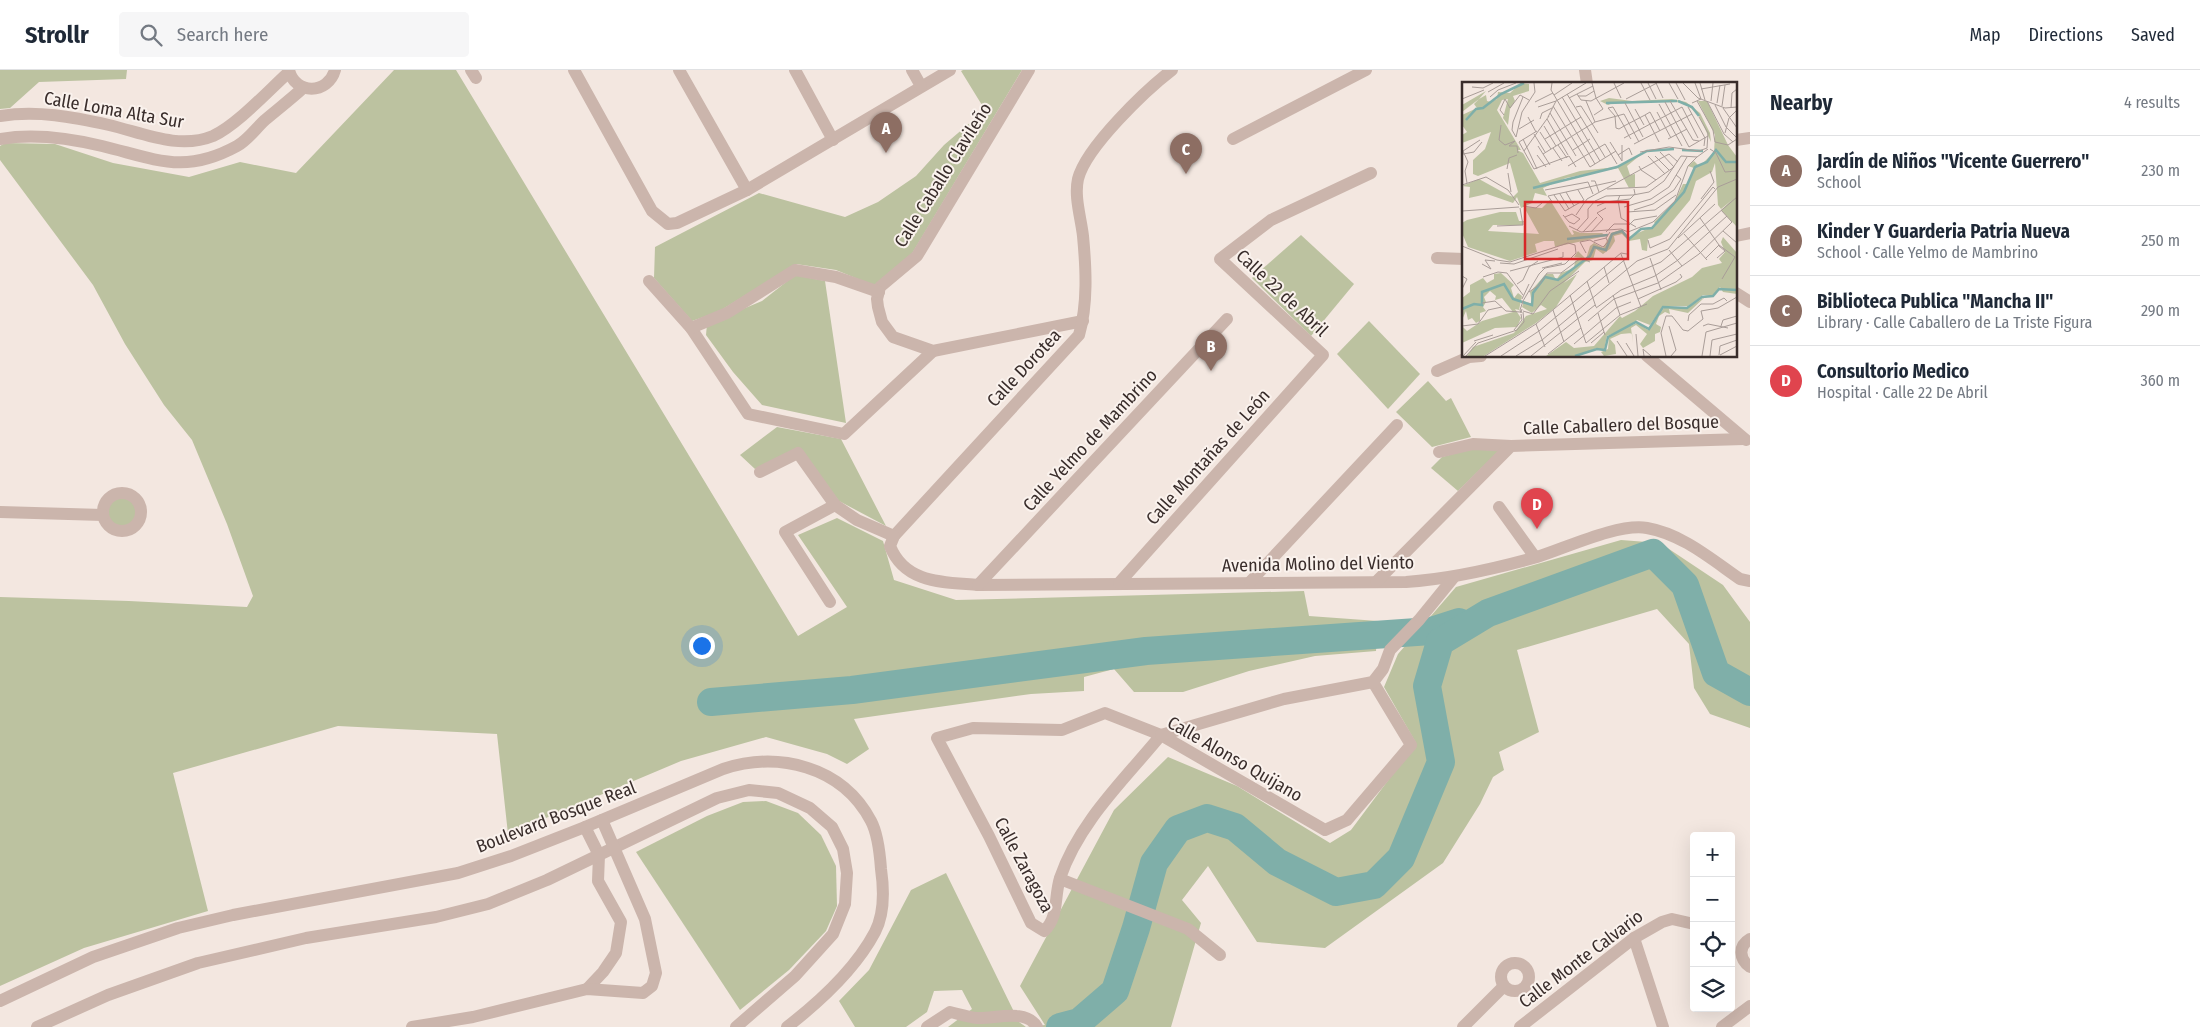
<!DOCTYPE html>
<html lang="en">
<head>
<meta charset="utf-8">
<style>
	:root { --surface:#fff; --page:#f6f6f7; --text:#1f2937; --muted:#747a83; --line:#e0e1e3; --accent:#ea580c }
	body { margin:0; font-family:"Fira Sans Condensed",sans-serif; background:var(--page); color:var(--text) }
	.controls { position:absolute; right:15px; bottom:15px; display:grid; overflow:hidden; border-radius:5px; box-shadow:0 5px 20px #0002 }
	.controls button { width:45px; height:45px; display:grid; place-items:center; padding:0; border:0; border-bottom:1px solid var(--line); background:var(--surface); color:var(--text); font:25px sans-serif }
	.you { position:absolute; left:701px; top:575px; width:18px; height:18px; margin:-12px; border:4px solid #fff; border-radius:50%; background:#1a73e8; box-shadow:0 0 0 8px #1a73e833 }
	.badge { display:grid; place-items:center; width:32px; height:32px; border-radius:50%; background:var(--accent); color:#fff; font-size:16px; font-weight:700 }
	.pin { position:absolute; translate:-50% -41px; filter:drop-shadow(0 1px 2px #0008) }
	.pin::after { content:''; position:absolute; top:26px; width:18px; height:15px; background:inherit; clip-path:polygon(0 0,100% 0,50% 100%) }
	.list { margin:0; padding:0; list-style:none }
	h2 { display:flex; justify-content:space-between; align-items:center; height:65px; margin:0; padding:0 20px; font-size:21px }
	h2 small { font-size:16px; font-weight:400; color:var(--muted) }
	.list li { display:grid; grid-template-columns:32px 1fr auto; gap:15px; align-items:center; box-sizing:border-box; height:70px; padding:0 20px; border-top:1px solid var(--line) }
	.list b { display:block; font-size:19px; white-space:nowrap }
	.list p { margin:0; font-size:16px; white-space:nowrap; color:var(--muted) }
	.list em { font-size:16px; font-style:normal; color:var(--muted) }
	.icon { flex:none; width:28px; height:28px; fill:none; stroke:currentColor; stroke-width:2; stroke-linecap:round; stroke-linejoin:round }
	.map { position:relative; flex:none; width:1750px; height:957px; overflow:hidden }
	header { display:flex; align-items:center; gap:30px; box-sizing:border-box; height:70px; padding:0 25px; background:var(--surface); border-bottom:1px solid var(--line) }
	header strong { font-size:24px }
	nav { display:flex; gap:28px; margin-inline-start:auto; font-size:18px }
	.search { width:350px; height:45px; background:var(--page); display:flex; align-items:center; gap:12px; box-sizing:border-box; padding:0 18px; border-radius:5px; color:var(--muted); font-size:19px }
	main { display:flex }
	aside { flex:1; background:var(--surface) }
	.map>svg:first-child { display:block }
	.green { fill:#bcc2a0 }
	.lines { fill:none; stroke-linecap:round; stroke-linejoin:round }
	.river { stroke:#7fafa9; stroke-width:28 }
	.minor { stroke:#cbb5ac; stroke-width:12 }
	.labels { text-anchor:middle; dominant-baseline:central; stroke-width:4; stroke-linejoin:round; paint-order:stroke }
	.street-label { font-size:18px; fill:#392d2b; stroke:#faf2ed }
	.inset-river { fill:none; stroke:#7fafa9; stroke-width:2.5 }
	.inset-road { fill:none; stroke:#a99d98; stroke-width:1 }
	.view { fill:#d62828; fill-opacity:0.15; stroke:#d62828; stroke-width:2.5 }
	.inset-edge { fill:none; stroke:#392d2b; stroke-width:2.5 }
</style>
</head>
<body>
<header>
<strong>Strollr</strong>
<div class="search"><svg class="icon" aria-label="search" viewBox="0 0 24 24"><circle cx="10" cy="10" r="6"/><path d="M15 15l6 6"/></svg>Search here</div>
<nav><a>Map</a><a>Directions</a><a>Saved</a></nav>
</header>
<main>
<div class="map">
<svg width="1750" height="957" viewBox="0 0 1750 957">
	<rect width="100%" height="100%" fill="#f3e7e0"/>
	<g class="green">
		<path d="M0 0H127L126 9 39 12 10 38 0 39Z"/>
		<path d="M394 0H456L798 566 847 537 798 465 837 448 883 471 894 510 956 530 1304 521 1309 546 1378 551 1376 581 1315 586 1249 601 1183 622H1134L1114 599 1084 607V621L1031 624 854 649 869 679 847 694 827 684 766 667 681 691 508 764 497 664 338 656 173 703 208 841 84 878 0 916V527L129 531 247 537 253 526 227 454 192 370 164 335 125 274 93 215 0 90V76L5 73 55 74 113 93 189 107 240 92 296 103Z"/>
		<path d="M963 0H1022L910 187 875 216 836 200 796 194 718 242 692 251 654 208 655 177 759 123 845 147 878 132 916 106 944 75 985 40 961 1Z"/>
		<path d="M1301 165 1354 214 1311 266 1252 208Z"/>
		<path d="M795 205 825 211 846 353 762 335 733 302 706 265 707 254 762 231Z"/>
		<path d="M1369 251 1420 304 1388 339 1337 284Z"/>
		<path d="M1428 311 1446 331 1451 328 1471 367 1432 377 1396 342Z"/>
		<path d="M777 357 841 369 886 456 839 431 799 379 755 399 740 385Z"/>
		<path d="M1474 378 1499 381 1458 421 1431 398 1442 387Z"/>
		<circle cx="122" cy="442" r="16"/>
		<path d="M1621 470 1660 473 1723 515 1750 552V658L1710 644 1694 618 1689 574 1657 539 1517 580 1539 662 1499 682 1504 700 1493 707 1480 734 1443 793 1325 878 1257 872 1208 796 1182 830 1201 853 1171 957H948L972 939 962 920 934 921 927 942 906 957H855L839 931 869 900 911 820 946 803 1019 952 1026 957 1045 955 1020 916 1114 740 1168 687 1237 716 1330 773 1351 760 1416 673 1384 617 1398 584 1456 517Z"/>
		<path d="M766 731 798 743 821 765 836 796 837 836 826 861 789 900 740 940 636 782 707 746 743 732Z"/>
	</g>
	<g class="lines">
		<g class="river">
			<path d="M711 632 852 620 1146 581 1431 561 1459 552"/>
			<path d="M1060 957 1079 952 1115 921 1136 858 1154 793 1178 759 1207 748 1235 757 1277 792 1336 822 1374 815 1401 788 1441 692 1427 616 1440 572 1488 543 1653 483 1685 515 1716 603 1750 622"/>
		</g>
		<g class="minor">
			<path d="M289 0C295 25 328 25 335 0"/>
			<path d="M471 0 476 8"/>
			<path d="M574 0 652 141 668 154 677 153 747 120 950 0"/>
			<path d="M679 0 747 120"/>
			<path d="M795 0 833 70"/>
			<path d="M912 0 921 16"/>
			<path d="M1029 0 917 186 880 217 877 229 878 237 882 252 893 267 933 281 1083 251"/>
			<path d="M1172 0C1146 20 1086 77 1078 109 1074 127 1081 148 1083 166 1086 198 1088 234 1079 265L894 466 890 476C905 514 944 512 978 515L1406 512C1450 509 1494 499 1537 487 1566 478 1618 453 1647 458 1682 464 1711 489 1740 509L1750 511"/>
			<path d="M1585 0 1587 14"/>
			<path d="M0 46C37 40 73 47 109 55 143 63 179 80 213 66 237 55 269 20 289 2"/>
			<path d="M0 69C34 63 69 68 102 76 156 89 184 105 237 76 248 70 256 58 265 50 278 39 291 29 303 18"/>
			<path d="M1233 69 1366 0"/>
			<path d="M1736 70 1750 68"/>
			<path d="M1736 166 1750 163"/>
			<path d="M1437 188 1464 189"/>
			<path d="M649 211 691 258 748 344 844 364 933 281"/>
			<path d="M1736 223 1750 232"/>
			<path d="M691 258 727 243 795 200 836 207 879 222"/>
			<path d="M1647 286 1746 370"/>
			<path d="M1437 301 1469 287 1481 286"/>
			<path d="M1439 382 1473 374 1511 376"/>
			<path d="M760 402 798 383 835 435 857 450 894 466"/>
			<circle cx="122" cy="442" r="19"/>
			<path d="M1499 437 1535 487"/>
			<path d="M0 442 103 445"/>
			<path d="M1250 512 1397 355"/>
			<path d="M1376 512 1511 376 1744 369"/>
			<path d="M1119 513 1323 285 1220 189 1271 150 1371 103"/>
			<path d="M978 515 1227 249"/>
			<path d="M830 532 785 462 835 435"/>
			<path d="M1161 665C1124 710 1079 752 1060 808 1054 827 1059 847 1044 861L1031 853 989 766 937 668 973 658 1062 660 1105 643 1161 665 1325 760 1347 750 1411 675 1373 612"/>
			<path d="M1161 665 1284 629 1373 612 1383 599 1390 580 1419 550 1454 507"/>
			<path d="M585 757 599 785 598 811 621 852 616 883 603 902 587 919"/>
			<path d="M1060 809 1188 859 1220 885"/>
			<path d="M1634 868 1663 957"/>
			<path d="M1750 869C1738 876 1739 889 1750 897"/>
			<circle cx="1515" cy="907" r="14"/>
			<path d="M0 931 93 887 178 858 233 845 458 803 511 786 585 757 723 699C778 681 842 696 871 751 878 764 880 785 881 799 884 820 885 843 875 862 856 898 818 933 787 957"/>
			<path d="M37 957 108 925 198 893 306 868 436 847 488 834 547 810 717 728 749 720 778 723 810 738 832 757 843 779 847 803 845 834 833 864 795 906 736 957"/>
			<path d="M412 957 473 947 587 919 643 923 652 916 656 903 645 849 602 750"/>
			<path d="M927 957 950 942C959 944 968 947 977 948 995 949 1026 938 1037 957"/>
			<path d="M1463 957 1504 916"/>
			<path d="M1520 957 1634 868 1662 852 1672 849 1694 854"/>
			<path d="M1722 957 1750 936"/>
		</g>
	</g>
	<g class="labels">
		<g class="street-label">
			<text transform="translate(114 40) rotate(10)">Calle Loma Alta Sur</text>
			<text transform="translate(943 105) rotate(-58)">Calle Caballo Clavileño</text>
			<text transform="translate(1282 223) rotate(43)">Calle 22 de Abril</text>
			<text transform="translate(1024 298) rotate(-47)">Calle Dorotea</text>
			<text transform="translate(1621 355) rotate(-2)">Calle Caballero del Bosque</text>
			<text transform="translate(1090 370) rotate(-47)">Calle Yelmo de Mambrino</text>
			<text transform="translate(1208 387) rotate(-48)">Calle Montañas de León</text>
			<text transform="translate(1318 494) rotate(-1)">Avenida Molino del Viento</text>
			<text transform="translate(1235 689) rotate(30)">Calle Alonso Quijano</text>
			<text transform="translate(556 747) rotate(-21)">Boulevard Bosque Real</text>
			<text transform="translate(1024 795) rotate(62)">Calle Zaragoza</text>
			<text transform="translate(1581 889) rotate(-37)">Calle Monte Calvario</text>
		</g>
	</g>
	<g transform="translate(1462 12)">
		<rect width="275" height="275" fill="#f3e7e0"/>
		<path d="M59 1 67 2V9L51 14 53 19 48 27 46 43 41 36 46 17 40 18 35 28 59 68H55L61 71 78 101 118 89 154 85 181 71 165 84 168 93 173 92V105L167 106 156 86 104 96 81 106 85 114 73 111 70 121 59 126 55 115 51 121 25 112 7 116 8 105 0 104 17 97 46 113 51 115 56 110 48 81 16 94 11 92V78L23 67 29 50 0 61V53L5 50 0 43V33L15 26 12 22 17 17 0 30V23L24 9 17 17 24 13 25 19 29 20 35 17 36 10 48 11ZM147 16 170 19 210 17 224 20 238 31 248 51 249 60 236 32 225 23 210 18 170 21 154 20 146 23 138 19ZM236 19H245L266 63 275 75V145L259 128 270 118 259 127 256 123 253 81 250 90 234 99 228 118 199 153 186 157 185 169 180 168 178 157 167 159 160 152 152 154 153 159 148 167 141 172 134 167 131 178 123 180 102 201 115 192 94 225 74 241 22 274H5L11 265 52 251 64 234 85 227 79 223 70 231 60 225 62 219 70 222 68 210 84 192H91L94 198 99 191 112 186 113 179 120 176 112 175 116 169 124 177 128 164 132 161 141 166 149 151 158 148 167 155 194 143 192 140 213 119 221 102H226L232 86 226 84 232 79 236 83 240 82 252 70 253 53ZM88 118 110 153 112 152 110 148 119 151H140L144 154 93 165 92 159H82L73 162 75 170 48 179 6 165 0 151V141L5 138 38 130H54L57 139H62L61 143H31L26 149 77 152 62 125 80 126ZM261 155 275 171V212L261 210 258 205 250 214 241 213 226 224H201L188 243 175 238 165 246 145 254 142 268 135 266 113 274H84L104 260 112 266 132 264 158 234 160 236 173 229 191 214 230 195 240 186 260 181 257 177 263 170 259 160ZM39 191 52 203 49 206 52 216 56 211 60 214 57 228 53 227 59 236 55 245 33 246 0 261V244L5 249 20 239 51 230 40 216 33 218 34 214 28 209 22 215 24 220 21 225 24 229 18 231V239L14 241 10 236 6 238 4 229 0 238V216L8 210V203L21 196 25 201 32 197V192ZM243 215 226 231 207 227 208 232 203 230 197 234 194 242 199 245 198 250 193 252V259L181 266 178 262 185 252 174 243 169 246 171 261 170 251 159 252 148 257 153 263 154 272 142 274 139 270 146 267 147 255 156 249 175 241 186 248 202 226H225Z" fill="#bcc2a0"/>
		<path class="inset-river" d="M216 19 230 25 237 34M144 21 215 19M4 38 14 27 21 26 39 12 62 1M220 68 241 69M71 106 155 85 185 69 212 67M105 157 146 153M0 227 12 222 20 223V210L42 202 51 217 70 223 71 211 83 195 96 198 128 174 132 165 144 168 150 152 160 149 167 157 179 147 190 146 222 110 233 85 245 80 254 68 264 80H275M113 274 135 267 143 268 146 255 174 240 187 247 201 225 225 226 240 215 251 214 257 207 275 208"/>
		<path class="inset-road" d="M90 1 89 8 95 18M130 1 134 16 141 27 132 33M152 1 159 16M179 1 188 18M186 1 194 17M194 1 201 16M207 1 216 17M214 1 223 18M221 1 236 16 263 26 275 25M238 1 243 18M10 5 21 6 31 1M239 7 268 2M26 10 42 1M105 12 143 75M115 12 119 18 129 19 162 1M92 13 110 1M116 14H124L132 9M28 15 36 8 54 1M61 15 51 40 50 48 54 55 60 30 73 10 72 1M100 15 138 79M107 16 131 4M0 17 22 8M164 17 195 1M95 18 133 82M124 19 133 40M208 19 231 58 237 59M235 19 251 48 253 60M245 19 262 52 271 60M249 19 251 1M73 20 91 11M203 20 227 65 246 54M163 21 181 55M230 21 239 17 233 1M255 21 258 3M197 22 220 64M253 23 264 45 275 56M91 24 128 85 154 69M260 24 263 3M76 25 94 19M114 25 119 24 136 51M226 25 243 56 242 64M48 26 58 13 67 18M261 26 275 46M269 26 270 11 275 7M173 27 182 43M195 30 209 56M88 31 114 74M42 33 38 28 43 17 48 26M183 33 197 60M66 35 74 50M86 35 94 19 124 1M78 37 80 31 90 26M85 37 106 73M39 43 37 58 43 63 53 59 47 64H55L56 71M82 44 94 64M57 47 72 38M75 49 57 60 72 87 107 74 114 85M78 50 89 67M263 51 267 36 275 28M72 52 83 70M162 56 220 25 236 56M61 57 75 87M83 57 119 35M169 57 167 54 162 44 151 25 146 26 153 34 154 46 157 47 162 44 183 33 188 30 198 49M206 57 225 47M148 60 160 79M253 60 266 63 275 57M172 62 230 32M96 63 105 76M76 64 88 83M91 66 100 79M248 67 254 71 263 90 275 89M111 68 128 57M62 69 87 34M178 70 207 65 237 69 245 66 246 51 237 35M1 72 12 70 20 60M81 72 133 40 162 32 177 60M75 73 84 85M156 73 167 66 170 73M186 74 203 92M193 74 207 88M160 79V63M106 84 143 62 155 82M177 84 179 88 194 98M45 87 47 76 55 73M46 91 49 110M129 99H133L137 110M5 101 3 89 6 80 1 69 18 58M0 103 24 95 46 108 57 123M145 107 184 105 212 85 198 70M83 108 126 100 131 112M104 110 112 124M98 112 107 127M92 113 103 129 122 118 116 108M158 113 156 118 159 136 174 145M171 113 187 110 202 99 219 74 235 75 246 67M239 117 252 100 248 89M91 121 86 114 154 99M61 124 74 126 80 121M135 124 144 120 168 117 173 112 172 107M162 125 189 117 207 105 225 75M172 128 191 122 212 108 219 97 214 93M0 129 57 125M165 130 193 128 214 113M101 133 107 140 112 142 118 137M114 133 125 117 207 72 216 80M103 135 110 132 118 137M238 136 257 163 273 175 260 197M167 143 172 138 195 134M35 144 61 143 58 126M107 144 119 150 159 147 166 150 191 140 213 119 226 84 235 75M115 148 126 136V127L133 119 144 114 171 113M261 149 275 161M121 150 135 135M129 150 141 137 135 131 144 126M144 150 152 142H165M222 152 245 178M216 156 253 122M186 158 188 166 208 157 251 105 253 107M132 159 144 156 148 150M0 164 35 178 48 180 106 161 113 163 114 171 103 182 83 186 77 192 61 219 58 228 59 231 60 227M207 168 220 184M124 171 118 160 128 158 141 165 146 160 144 156M159 172 179 225M188 176 199 208M255 176 263 169 257 164M243 177 257 163M38 181 52 182 96 167M20 182 29 187 23 178 33 179M142 185 147 201M80 186 100 181M48 189 101 175V170M0 194 5 197 0 207M167 194 199 180 275 115M21 195 36 190 45 191 61 213M125 199 134 225M55 202 61 198 67 185 76 179M67 210 77 203 85 191H99L119 176 128 180M108 213 124 261M151 213 158 233M60 217 67 202M176 217 214 200 220 195 218 192M20 221 33 219 44 229 58 230M134 226 159 208 193 194 216 178 265 134M91 228 102 260M61 229 71 232 88 209 117 189M136 231 143 253M126 239 152 217 196 201 237 172 270 140 259 128M226 239 227 233 239 222H251L262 216 265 219M74 242 83 265M0 244 16 242 26 228 40 225M207 244 214 268 209 274M241 244 246 242 266 246M259 244 261 238 275 234M52 248 60 238 59 232M174 252 176 274M12 259 31 253M155 259 165 274M124 261 158 233 185 222M129 261 142 250M164 261 172 274M112 262 154 226 169 220M86 272 119 246M257 273 258 264 275 258M258 273 275 264M1 274 14 260M4 274 16 261 55 248 62 240 61 230M23 274 74 242 159 171 165 172M39 274 77 249 166 175M54 274 80 258 175 179 206 167 256 105 275 97M69 274 133 223M182 274 181 267 189 274M204 274 199 251 204 234H210L221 248 226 249 241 237 239 229 256 226 275 215M240 274 244 250 275 241M248 274 250 258 275 252"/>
		<path class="view" d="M63 120H166V177H63Z"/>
		<rect width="275" height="275" class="inset-edge"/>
	</g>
</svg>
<div class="controls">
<button>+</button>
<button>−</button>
<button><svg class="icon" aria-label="locate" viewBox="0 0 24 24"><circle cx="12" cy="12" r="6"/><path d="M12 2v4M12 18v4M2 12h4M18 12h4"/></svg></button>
<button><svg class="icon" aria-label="layers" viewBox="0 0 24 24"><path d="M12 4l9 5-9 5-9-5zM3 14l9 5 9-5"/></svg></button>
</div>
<div class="you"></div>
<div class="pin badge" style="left:886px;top:83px;background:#8d6e63">A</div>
<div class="pin badge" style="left:1211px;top:301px;background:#8d6e63">B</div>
<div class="pin badge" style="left:1186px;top:104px;background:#8d6e63">C</div>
<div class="pin badge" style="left:1537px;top:459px;background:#e0444e">D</div>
</div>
<aside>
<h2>Nearby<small>4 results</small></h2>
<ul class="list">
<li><span class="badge" style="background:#8d6e63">A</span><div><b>Jardín de Niños &quot;Vicente Guerrero&quot;</b><p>School</p></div><em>230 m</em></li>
<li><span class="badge" style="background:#8d6e63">B</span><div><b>Kinder Y Guarderia Patria Nueva</b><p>School · Calle Yelmo de Mambrino</p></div><em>250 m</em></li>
<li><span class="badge" style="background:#8d6e63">C</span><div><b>Biblioteca Publica &quot;Mancha II&quot;</b><p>Library · Calle Caballero de La Triste Figura</p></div><em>290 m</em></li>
<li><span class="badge" style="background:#e0444e">D</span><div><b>Consultorio Medico</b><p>Hospital · Calle 22 De Abril</p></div><em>360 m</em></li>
</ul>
</aside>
</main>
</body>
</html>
